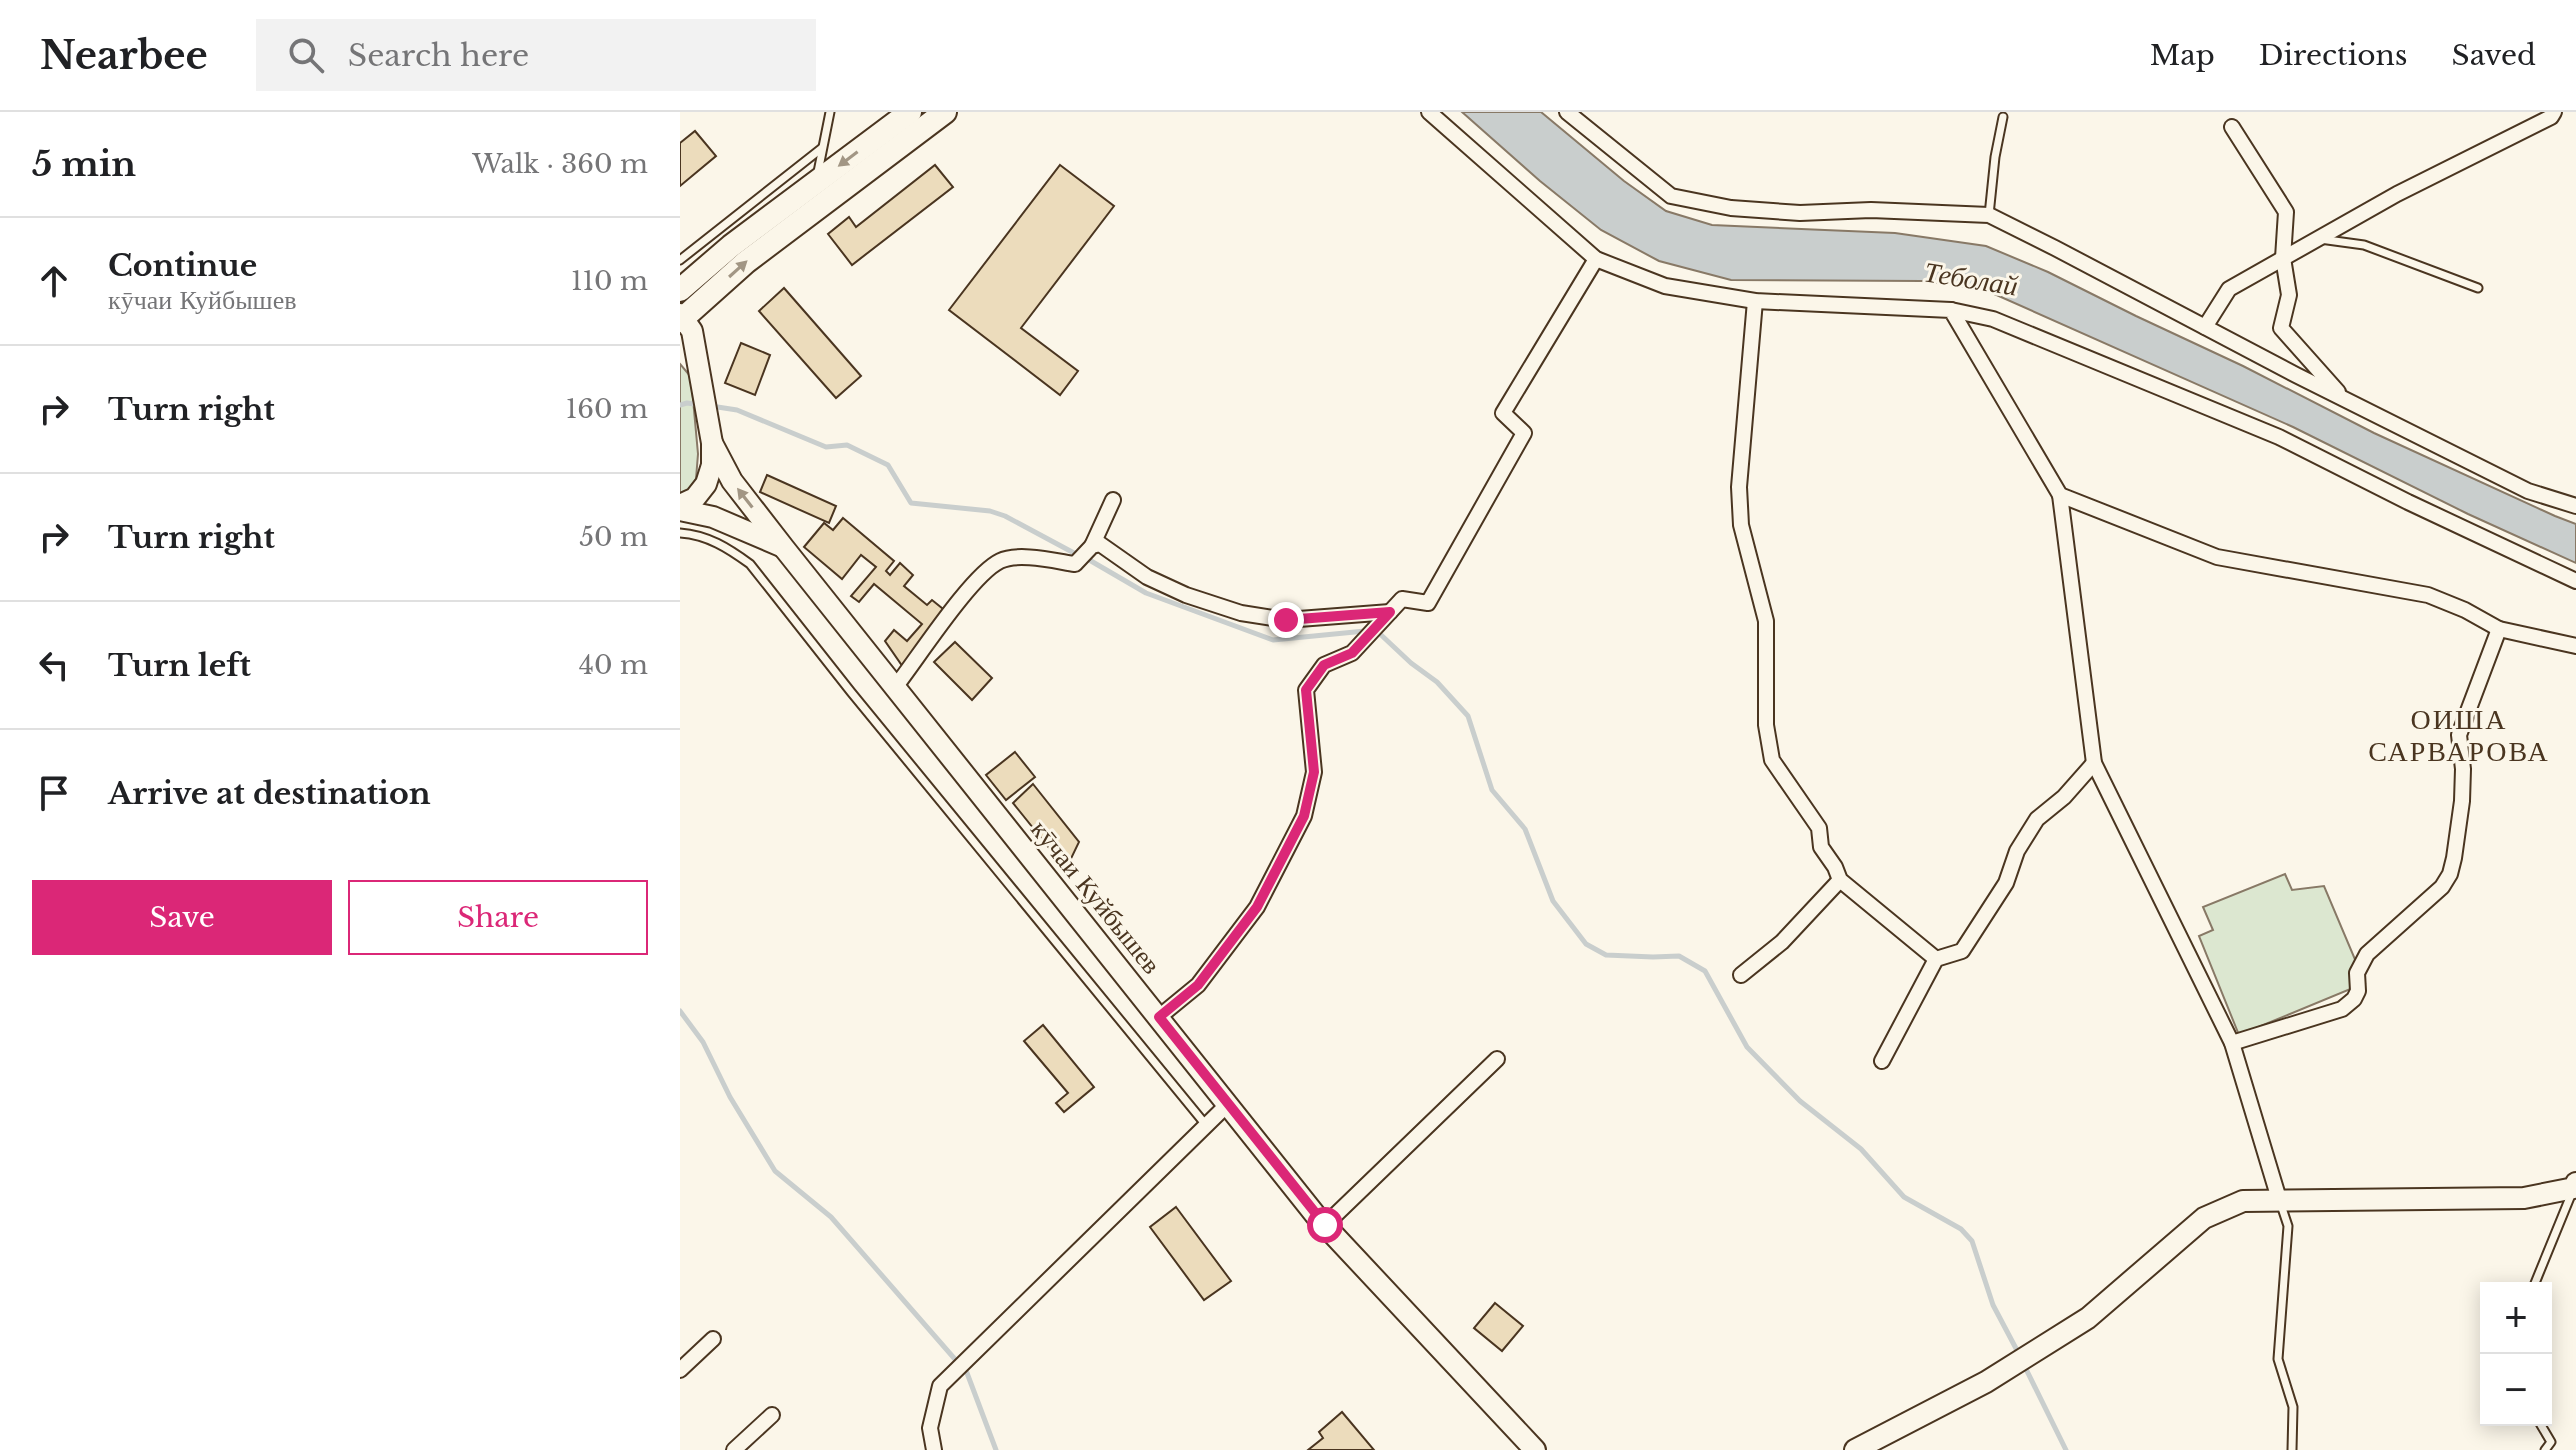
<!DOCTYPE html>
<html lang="en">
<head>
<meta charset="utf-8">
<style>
	:root { --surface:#fff; --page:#f2f2f2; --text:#202124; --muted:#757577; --line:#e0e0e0; --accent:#db2777 }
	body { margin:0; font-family:"Libre Baskerville",serif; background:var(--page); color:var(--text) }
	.controls { position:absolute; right:24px; bottom:24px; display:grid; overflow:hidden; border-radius:0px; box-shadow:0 4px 20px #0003 }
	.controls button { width:72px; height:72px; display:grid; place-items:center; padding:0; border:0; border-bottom:2px solid var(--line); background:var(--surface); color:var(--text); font:40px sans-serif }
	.stop { position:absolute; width:24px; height:24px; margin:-18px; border:6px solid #db2777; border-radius:50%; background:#fff }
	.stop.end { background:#db2777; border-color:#fff; box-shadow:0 2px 8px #0008 }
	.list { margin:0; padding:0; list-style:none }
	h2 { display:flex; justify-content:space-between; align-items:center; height:104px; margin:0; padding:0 32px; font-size:34px }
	h2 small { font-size:26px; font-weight:400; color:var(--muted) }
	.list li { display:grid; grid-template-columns:52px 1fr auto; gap:24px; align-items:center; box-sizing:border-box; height:128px; padding:0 32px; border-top:2px solid var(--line) }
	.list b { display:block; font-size:30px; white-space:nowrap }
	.list p { margin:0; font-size:26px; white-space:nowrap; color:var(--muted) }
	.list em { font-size:26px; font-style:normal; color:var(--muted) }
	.actions { display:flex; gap:16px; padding:24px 32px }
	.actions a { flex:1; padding:18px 0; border:2px solid var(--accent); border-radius:0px; text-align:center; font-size:28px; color:var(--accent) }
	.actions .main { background:var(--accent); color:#fff }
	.icon { flex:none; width:44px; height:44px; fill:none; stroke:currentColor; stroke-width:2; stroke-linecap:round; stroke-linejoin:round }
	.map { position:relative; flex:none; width:1896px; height:1338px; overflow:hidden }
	header { display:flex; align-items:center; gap:48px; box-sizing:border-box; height:112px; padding:0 40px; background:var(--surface); border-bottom:2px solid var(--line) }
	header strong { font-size:38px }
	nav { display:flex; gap:44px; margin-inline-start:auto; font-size:28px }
	.search { width:560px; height:72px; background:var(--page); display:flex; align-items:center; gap:20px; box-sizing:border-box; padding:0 28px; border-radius:0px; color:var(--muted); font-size:30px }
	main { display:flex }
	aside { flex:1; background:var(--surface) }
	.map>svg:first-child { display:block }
	.green { fill:#dce7d0; stroke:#887966; stroke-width:2 }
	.water { fill:#c9cecd; stroke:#887966; stroke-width:2 }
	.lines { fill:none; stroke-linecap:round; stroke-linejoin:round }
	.stream { stroke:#c9cecd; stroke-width:5 }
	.building { fill:#ecdcbc; stroke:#4a3520; stroke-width:2 }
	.lane-casing { stroke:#4a3520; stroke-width:11 }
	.street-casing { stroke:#4a3520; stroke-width:18 }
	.secondary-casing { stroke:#4a3520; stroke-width:24 }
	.primary-casing { stroke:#4a3520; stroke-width:26 }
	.lane { stroke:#fbf6e9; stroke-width:7 }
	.street { stroke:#fbf6e9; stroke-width:14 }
	.secondary { stroke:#fbf6e9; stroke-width:20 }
	.primary { stroke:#fbf6e9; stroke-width:22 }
	.oneway { fill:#a29684 }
	.route { stroke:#db2777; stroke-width:10 }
	.labels { text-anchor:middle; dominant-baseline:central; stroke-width:6; stroke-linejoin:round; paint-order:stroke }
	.street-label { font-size:26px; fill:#4a3520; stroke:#fbf6e9 }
	.water-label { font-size:28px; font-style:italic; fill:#4a3520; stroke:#fbf6e9 }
	.neighbourhood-label { font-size:28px; letter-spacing:2px; fill:#4a3520; stroke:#fbf6e9 }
</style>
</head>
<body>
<header>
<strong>Nearbee</strong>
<div class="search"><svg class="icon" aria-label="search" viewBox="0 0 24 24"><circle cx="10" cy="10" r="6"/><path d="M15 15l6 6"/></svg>Search here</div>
<nav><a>Map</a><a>Directions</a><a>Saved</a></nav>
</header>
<main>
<aside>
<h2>5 min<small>Walk · 360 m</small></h2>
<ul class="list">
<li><svg class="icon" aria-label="ahead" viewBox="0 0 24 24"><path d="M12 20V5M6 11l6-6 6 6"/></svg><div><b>Continue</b><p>кӯчаи Куйбышев</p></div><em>110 m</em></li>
<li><svg class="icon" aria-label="right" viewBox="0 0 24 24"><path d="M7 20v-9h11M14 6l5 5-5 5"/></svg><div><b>Turn right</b></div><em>160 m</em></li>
<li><svg class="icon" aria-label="right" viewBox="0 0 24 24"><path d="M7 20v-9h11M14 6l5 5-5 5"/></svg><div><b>Turn right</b></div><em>50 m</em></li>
<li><svg class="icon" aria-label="left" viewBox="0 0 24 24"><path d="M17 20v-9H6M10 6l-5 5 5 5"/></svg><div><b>Turn left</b></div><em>40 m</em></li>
<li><svg class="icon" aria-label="arrive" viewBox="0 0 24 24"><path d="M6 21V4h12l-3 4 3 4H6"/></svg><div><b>Arrive at destination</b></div></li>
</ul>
<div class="actions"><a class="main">Save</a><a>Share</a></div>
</aside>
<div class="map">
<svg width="1896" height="1338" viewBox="0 0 1896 1338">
	<rect width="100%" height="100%" fill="#fbf6e9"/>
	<g class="green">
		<path d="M0 252 11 265 18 342 16 367 3 386 0 387Z"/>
		<path d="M1605 762 1612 778 1644 774 1685 871 1559 923 1519 824 1533 818 1523 795Z"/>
	</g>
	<path class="water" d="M782 0H861L944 69 986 99 1032 113 1215 121 1306 134 1368 160 1456 204 1563 254 1694 321 1875 404 1896 412V451L1788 402 1613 315 1303 177 1242 169 1051 168 979 149 921 118 860 69Z"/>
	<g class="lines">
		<g class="stream">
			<path d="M0 293 7 291 21 293"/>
			<path d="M31 294 57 298 146 335 167 333 208 353 231 391 310 399 325 404 394 441"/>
			<path d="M411 449 466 481 593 528 685 519 699 521 731 551 757 570 788 604 812 678 845 717 873 789 906 832 926 843 973 845 999 844 1025 859 1067 935 1120 989 1181 1037 1224 1085 1281 1117 1292 1129 1313 1193 1340 1244"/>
			<path d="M0 899 23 930 50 985 95 1059 151 1105 287 1261 316 1338"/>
			<path d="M1344 1253 1386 1338"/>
		</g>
	</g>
	<g class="building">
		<path d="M15 19 36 44 0 74V31Z"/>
		<path d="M255 53 273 75 172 153 148 122 169 105 176 115Z"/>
		<path d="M380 53 434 94 341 216 398 259 380 283 269 198Z"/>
		<path d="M104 176 181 264 156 286 79 199Z"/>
		<path d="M61 231 90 243 75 283 45 271Z"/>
		<path d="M87 363 156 394 149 411 80 380Z"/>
		<path d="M163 406 214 449 206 459 210 463 220 451 233 463 224 474 247 493 252 488 268 501 223 555 205 529 214 518 227 529 242 512 194 472 179 490 171 484 196 455 181 443 162 467 124 435 144 411 153 418Z"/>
		<path d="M275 530 312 566 292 588 254 550Z"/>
		<path d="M335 640 355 665 326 688 306 663Z"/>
		<path d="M353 672 399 730 386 757 333 691Z"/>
		<path d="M363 913 414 975 384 1000 376 991 388 981 344 929Z"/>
		<path d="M496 1095 551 1169 524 1188 470 1115Z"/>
		<path d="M815 1191 843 1214 822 1239 794 1216Z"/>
		<path d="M662 1300 694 1338H628L643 1326 639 1320Z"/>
	</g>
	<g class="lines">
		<g class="lane-casing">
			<g id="lane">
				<path d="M138 60 150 0"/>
				<path d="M1309 103 1315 45 1323 5"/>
				<path d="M1640 127 1684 133 1798 176"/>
				<path d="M0 148 142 36"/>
				<path d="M0 421C28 423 48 436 70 452L171 580 526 1013"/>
				<path d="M1601 1093 1608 1114 1598 1247 1613 1295 1612 1338"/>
				<path d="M1853 1176 1893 1078"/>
				<path d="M1858 1308 1871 1330 1865 1338"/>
			</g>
		</g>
		<g class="street-casing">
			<g id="street">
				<path d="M749 0 916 147 985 174 1075 189 1271 198 1380 383 1537 445 1748 483 1785 498 1819 517 1896 534"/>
				<path d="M887 0 991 84 1051 96 1120 101 1191 98 1309 103 1375 136 1616 263 1848 379 1896 394"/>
				<path d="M1552 15 1606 100 1603 146 1609 183 1601 216 1658 280"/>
				<path d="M1075 189 1059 375 1061 413 1086 509V613L1092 648 1139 716 1141 735 1155 755 1160 768 1256 847"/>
				<path d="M1271 198 1313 207 1599 325 1728 390 1896 469"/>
				<path d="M1525 215 1549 177 1717 82 1871 5 1874 0"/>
				<path d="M1380 383 1414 651 1552 931 1599 1087"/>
				<path d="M412 434 433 388"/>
				<path d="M216 574C238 546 291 463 320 449 338 440 375 449 395 452L412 434 420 432 467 465 506 483 561 501 606 508 710 500"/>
				<path d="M1061 863 1102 830 1160 768"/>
				<path d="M479 905 518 873 577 795 624 704 634 660 626 578 644 553 672 541 722 487 748 491 844 321 823 301 916 147"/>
				<path d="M1552 931 1662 897 1674 887 1678 879 1677 861 1687 842 1762 775 1770 762 1774 746 1782 689 1783 657 1779 623 1819 517"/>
				<path d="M1202 949 1256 847 1282 839 1326 771 1337 739 1357 707 1384 685 1414 651"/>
				<path d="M645 1113 817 947"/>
				<path d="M0 1258 33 1227"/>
				<path d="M54 1338 92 1303"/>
				<path d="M254 1338 250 1316 260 1274 548 992"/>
			</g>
		</g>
		<g class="secondary-casing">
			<g id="secondary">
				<path d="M0 202 12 219 32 331V353L26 372 15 386 0 393"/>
				<path d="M32 331 52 369 104 436 637 1105 855 1338"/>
				<path d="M0 398 33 405 101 434"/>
				<path d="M1175 1338 1306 1270 1408 1206 1524 1106 1563 1089 1844 1086 1894 1076 1896 1071"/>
			</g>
		</g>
		<g class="primary-casing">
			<g id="primary">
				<path d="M0 178 51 134 230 0"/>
				<path d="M0 209 66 150 265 0"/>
			</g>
		</g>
		<use href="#lane" class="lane"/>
		<use href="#street" class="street"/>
		<use href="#secondary" class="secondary"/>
		<use href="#primary" class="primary"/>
	</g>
	<defs><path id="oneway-solid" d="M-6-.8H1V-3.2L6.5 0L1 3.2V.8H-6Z" transform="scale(2)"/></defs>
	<g class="oneway">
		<use href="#oneway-solid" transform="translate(168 47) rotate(143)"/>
		<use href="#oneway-solid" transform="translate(58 157) rotate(-42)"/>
		<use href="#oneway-solid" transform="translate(65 386) rotate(-128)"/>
	</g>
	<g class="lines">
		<path class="route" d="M606 508 710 500 672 541 644 553 626 578 634 660 624 704 577 795 518 873 479 905 645 1113"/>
	</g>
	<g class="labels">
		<g class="street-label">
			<text transform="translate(416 785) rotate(51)">кӯчаи Куйбышев</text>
		</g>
		<g class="water-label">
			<text transform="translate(1291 167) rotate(9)">Теболай</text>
		</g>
		<g class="neighbourhood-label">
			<text x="1779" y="607">ОИША<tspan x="1779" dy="32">САРВАРОВА</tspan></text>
		</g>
	</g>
</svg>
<div class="controls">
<button>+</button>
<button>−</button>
</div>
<div class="stop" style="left:645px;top:1113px"></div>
<div class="stop end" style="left:606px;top:508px"></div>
</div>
</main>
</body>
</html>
